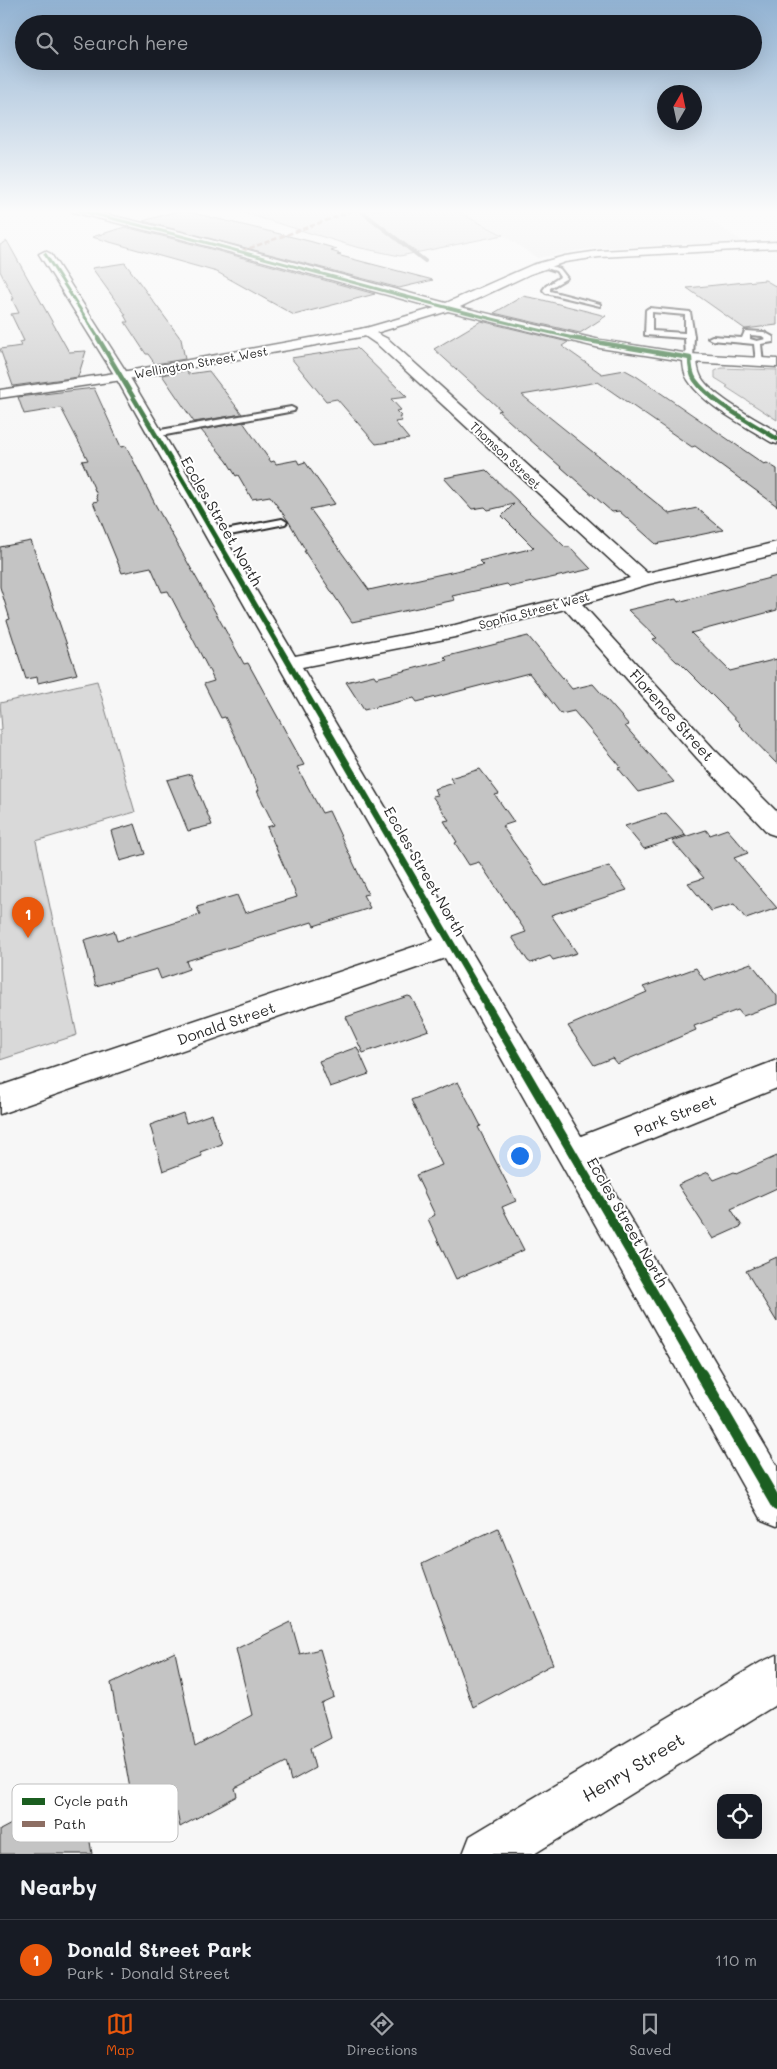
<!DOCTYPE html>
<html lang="en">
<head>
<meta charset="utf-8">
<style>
	:root { --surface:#171b24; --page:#20242c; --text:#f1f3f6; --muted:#9ea1a6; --line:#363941; --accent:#ea580c }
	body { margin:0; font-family:Mali,sans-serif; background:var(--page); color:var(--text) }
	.controls { position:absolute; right:15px; bottom:15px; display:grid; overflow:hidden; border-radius:10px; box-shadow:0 5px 20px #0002 }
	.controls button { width:45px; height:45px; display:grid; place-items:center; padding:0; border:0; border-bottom:1px solid var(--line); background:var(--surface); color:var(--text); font:25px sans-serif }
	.compass { position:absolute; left:657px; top:85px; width:45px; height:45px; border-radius:50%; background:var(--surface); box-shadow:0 5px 20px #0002; rotate:9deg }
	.you { position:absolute; left:519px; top:1155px; width:18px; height:18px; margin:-12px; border:4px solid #fff; border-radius:50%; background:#1a73e8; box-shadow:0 0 0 8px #1a73e833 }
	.badge { display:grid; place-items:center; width:32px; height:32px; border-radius:50%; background:var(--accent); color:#fff; font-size:16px; font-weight:700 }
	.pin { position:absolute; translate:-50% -41px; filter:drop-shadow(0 1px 2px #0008) }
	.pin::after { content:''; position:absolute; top:26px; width:18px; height:15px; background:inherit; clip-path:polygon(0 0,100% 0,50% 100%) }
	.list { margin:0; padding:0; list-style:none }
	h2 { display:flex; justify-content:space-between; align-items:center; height:65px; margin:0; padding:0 20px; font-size:21px }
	h2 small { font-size:16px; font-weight:400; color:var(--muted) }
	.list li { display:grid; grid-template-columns:32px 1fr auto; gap:15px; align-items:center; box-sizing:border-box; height:80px; padding:0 20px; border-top:1px solid var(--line) }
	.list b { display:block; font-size:19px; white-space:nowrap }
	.list p { margin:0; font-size:16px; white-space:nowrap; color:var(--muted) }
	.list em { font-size:16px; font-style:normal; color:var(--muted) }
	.icon { flex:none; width:28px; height:28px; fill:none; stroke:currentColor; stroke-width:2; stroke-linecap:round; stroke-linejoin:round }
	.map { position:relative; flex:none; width:777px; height:1854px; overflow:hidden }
	.search { position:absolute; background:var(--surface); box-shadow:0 5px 20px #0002; left:15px; right:15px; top:15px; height:55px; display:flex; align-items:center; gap:12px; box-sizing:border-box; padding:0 18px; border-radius:28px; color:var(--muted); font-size:19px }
	.sheet { height:145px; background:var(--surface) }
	nav { display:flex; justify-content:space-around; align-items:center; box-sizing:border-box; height:70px; border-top:1px solid var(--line); background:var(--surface); font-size:14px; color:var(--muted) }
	nav a { display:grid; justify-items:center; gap:2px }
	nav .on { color:var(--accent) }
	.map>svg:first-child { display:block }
	.built { fill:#e8e8e8 }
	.green { fill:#d9d9d9; stroke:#828282 }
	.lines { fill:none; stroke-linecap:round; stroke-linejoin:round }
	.stream { stroke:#7b7b7b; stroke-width:4 }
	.building { fill:#c4c4c4; stroke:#2b2b2b }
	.lane-casing { stroke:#2b2b2b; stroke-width:4 }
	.street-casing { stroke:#2b2b2b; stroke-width:3 }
	.secondary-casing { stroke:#2b2b2b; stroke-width:3 }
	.lane { fill:#fff; fill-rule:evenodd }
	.street { fill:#fff; fill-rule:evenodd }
	.secondary { fill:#fff; fill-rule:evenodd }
	.quiet { stroke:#8d6e63; stroke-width:2.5; stroke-dasharray:5.5 2.5; stroke-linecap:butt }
	.cycleway-far5-casing { stroke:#fff; stroke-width:4.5 }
	.cycleway-far4-casing { stroke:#fff; stroke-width:6 }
	.cycleway-far3-casing { stroke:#fff; stroke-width:8 }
	.cycleway-far2-casing { stroke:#fff; stroke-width:10 }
	.cycleway-far1-casing { stroke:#fff; stroke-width:12 }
	.cycleway-casing { stroke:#fff; stroke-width:15 }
	.cycleway-far5 { stroke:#1b5e20; stroke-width:3 }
	.cycleway-far4 { stroke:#1b5e20; stroke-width:4.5 }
	.cycleway-far3 { stroke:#1b5e20; stroke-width:5.5 }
	.cycleway-far2 { stroke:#1b5e20; stroke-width:7 }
	.cycleway-far1 { stroke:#1b5e20; stroke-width:9 }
	.cycleway { stroke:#1b5e20; stroke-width:12 }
	.labels { text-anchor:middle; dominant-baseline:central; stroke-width:4; stroke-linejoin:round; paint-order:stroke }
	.far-street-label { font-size:12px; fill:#2b2b2b; stroke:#fff }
	.street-label { font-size:15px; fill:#2b2b2b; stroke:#fff }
	.near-street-label { font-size:18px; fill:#2b2b2b; stroke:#fff }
	.key { fill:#fff; stroke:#bfbfbf; stroke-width:1 }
	.key-label { font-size:14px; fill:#2b2b2b }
</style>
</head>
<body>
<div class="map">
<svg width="777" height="1854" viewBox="0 0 777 1854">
	<rect width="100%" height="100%" fill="#f7f7f7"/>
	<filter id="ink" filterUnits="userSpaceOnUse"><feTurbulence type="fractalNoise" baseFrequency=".02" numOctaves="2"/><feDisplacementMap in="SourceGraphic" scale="10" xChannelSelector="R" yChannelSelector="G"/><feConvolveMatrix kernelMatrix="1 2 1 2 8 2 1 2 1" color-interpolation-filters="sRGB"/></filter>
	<g filter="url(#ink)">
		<path class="built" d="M454 210H693L744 242 594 248 537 258 503 235Z"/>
		<g class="green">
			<path d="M234 210H454L503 235 400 256 356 247Z"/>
			<path d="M722 368 777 370V420L726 387 728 386 715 378V371Z"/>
			<path d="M97 681 135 812 36 841 77 1035 0 1060V730L2 729 0 703Z"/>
		</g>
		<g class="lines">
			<path class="stream" d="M360 210 425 261"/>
		</g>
		<g class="building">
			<path d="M181 210 309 241 337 249 331 251 341 254 337 255 433 280 399 288 143 221Z"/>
			<path d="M125 227 178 240 375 294 294 315 217 272 92 237Z"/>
			<path d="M7 241 69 352 86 351 78 377 13 386 0 349 21 346 19 342 24 341 11 314 19 313 12 299H14L0 271V245Z"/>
			<path d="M125 263 181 339 185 359 155 364 148 354H146L125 322H128L124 315H126L92 268Z"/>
			<path d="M765 280 777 287V325L745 329 687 288Z"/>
			<path d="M523 296 539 299 606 316 580 333 494 313Z"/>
			<path d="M481 321 568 342 562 346 602 374 625 370 636 376 764 464 767 463 777 469V506L695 446 692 447 598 382 522 395 670 514 697 508 723 530 656 544 619 511 612 512 528 438 498 411 501 410 434 349Z"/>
			<path d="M357 348 407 397 391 399 401 410 396 411 402 417H399L402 421 395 422 409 439 376 444 337 399 326 401 291 358Z"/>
			<path d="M187 370 188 374 209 371 242 414 194 422 162 375Z"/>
			<path d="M94 388 121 447 126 446 156 506 207 597 244 664 248 663 304 765 297 767 322 813 329 811 368 894 363 895 370 908 314 926 312 922 186 961 189 969 161 979 157 969 96 986 84 940 114 931 117 941 200 915 197 907 237 895 245 913 297 897 267 827 274 825 257 791H259L240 747 225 717 221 718 204 684 214 681 210 672 168 591 162 592 151 567 122 573 93 502 98 501 96 496 97 495 82 461 88 460 61 408 24 414 18 397Z"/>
			<path d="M243 422 271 462 274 461 276 464 297 460 299 464 305 462 335 504 310 509 369 590 483 565 479 561 534 548 502 516 514 504 488 510 485 507 472 509 444 478 486 470 565 547H570L591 569 510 587 507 584 452 596 455 600 352 622 304 551H306L289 522 270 496 252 499 238 475 236 476 227 461 201 430Z"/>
			<path d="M31 541 77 674 38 683 37 677 26 679 7 620 10 619 0 587V547Z"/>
			<path d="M777 576V610L691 633 730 671 777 659V764L739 725 740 724 722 705 679 662H677L653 639 657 638 628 610 676 599 678 602Z"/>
			<path d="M528 636 572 689 593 684 629 725 625 726 674 782 638 792 618 768 621 767 574 711 561 714 529 673 417 702 414 698 364 710 346 682 374 675 376 678 447 660 444 657Z"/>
			<path d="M480 769 499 794 495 795 514 822 502 826 545 886 609 866 627 890 551 915 577 953 553 960 550 956 531 963 528 961 512 937 526 932 479 862 469 865 455 843 457 842 444 821 449 820 432 796 438 795 434 789 454 783 450 778Z"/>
			<path d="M191 774 212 825 188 831 167 780Z"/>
			<path d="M666 813 686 835 644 849 625 826Z"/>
			<path d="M135 824 145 854 120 861 111 831Z"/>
			<path d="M727 829 748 853 734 858 777 908 746 919 734 904 711 911 688 883 704 878 672 841 706 830 710 835Z"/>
			<path d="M751 963 777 996V1004L743 1016 738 1010 694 1026 696 1030 617 1064 612 1058 594 1065 568 1026 647 992 643 987 696 968 704 980Z"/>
			<path d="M408 996 411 997 429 1030 363 1053 346 1017Z"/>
			<path d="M357 1047 369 1074 330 1087 319 1061Z"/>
			<path d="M458 1082 481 1126 478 1127 516 1201 502 1207 524 1250 456 1279 428 1219 435 1215 416 1175 442 1165 411 1100Z"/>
			<path d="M183 1113 186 1123 212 1114 222 1144 200 1152 202 1156 163 1171 150 1125Z"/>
			<path d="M777 1156V1188L731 1209 742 1226 713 1239 678 1185 708 1172 714 1180 734 1172 736 1174Z"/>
			<path d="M777 1257V1322L746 1271Z"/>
			<path d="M498 1528 553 1664 473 1707 422 1564Z"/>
			<path d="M291 1622 300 1654 320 1649 334 1697 321 1703 331 1738 310 1749 315 1768 291 1781 286 1762 235 1788 237 1796 180 1827 177 1812 138 1833 111 1683 175 1652 195 1746 252 1715 236 1649Z"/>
			<path d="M81 1787 92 1854H0V1830Z"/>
		</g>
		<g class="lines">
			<g class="lane-casing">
				<g id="lane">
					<path d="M542 263 560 269 567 278 550 288V291L600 304V306L546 293 543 290 546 286 560 277 556 271 540 266 539 265Z"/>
					<path d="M649 308 690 312 694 336 693 360 686 358 685 338 645 335 646 310ZM652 312 685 315V333L652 331Z"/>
					<path d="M745 331 764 332 773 337V342L761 344 763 364 756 362 754 344 712 340 708 338 712 336 742 338ZM750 335 762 336 766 339 757 341 750 339Z"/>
					<path d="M291 407 295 409 294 411 155 437 151 434 155 431Z"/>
					<path d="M282 519 287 522 285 524 215 538 210 535 215 532Z"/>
				</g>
			</g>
			<g class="street-casing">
				<g id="street">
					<path d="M45 251 51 254 129 376 295 656 455 625 562 598 630 578 378 345 359 332 361 329 366 328 388 339 647 573 777 542V554L649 584 582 604 713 748 777 812V836L768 833 697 758 565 609 455 637 302 667 581 1136 777 1060V1088L596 1161 777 1466V1526L762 1520 445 958 0 1114V1086L434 940 115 376 39 254Z"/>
					<path d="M690 354 697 358C697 364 698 371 701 377 711 396 758 420 777 432V444L771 442C746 426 704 406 688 380 684 374 683 366 683 358Z"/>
					<path d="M777 1655V1704L534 1854H463L470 1836 761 1662Z"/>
				</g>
			</g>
			<g class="secondary-casing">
				<path id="secondary" d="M72 210H88L185 233 446 303 532 265 565 256 599 251 777 242V248L599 257 565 262 530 274 460 307 600 340 690 354 777 359V367L690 362 600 348 448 311 366 336 122 380 0 398V390L122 372 366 328 435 308 178 238 73 212Z"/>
			</g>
			<use href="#lane" class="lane"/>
			<use href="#street" class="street"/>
			<use href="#secondary" class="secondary"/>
			<path class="quiet" d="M242 251 355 210"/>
			<g class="cycleway-far5-casing">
				<g id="cycleway-far5">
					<path d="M77 210C245 249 409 302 578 339"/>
					<path d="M45 254 99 339"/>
				</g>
			</g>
			<g class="cycleway-far4-casing">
				<g id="cycleway-far4">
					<path d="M98 338 198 506"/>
					<path d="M572 338 690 358C690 366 691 374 695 380 710 402 754 424 777 439"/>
				</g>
			</g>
			<g class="cycleway-far3-casing">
				<path id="cycleway-far3" d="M197 505 324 724"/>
			</g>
			<g class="cycleway-far2-casing">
				<path id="cycleway-far2" d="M323 723 488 1007"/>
			</g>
			<g class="cycleway-far1-casing">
				<path id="cycleway-far1" d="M487 1006 702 1376"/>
			</g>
			<g class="cycleway-casing">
				<path id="cycleway" d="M701 1374 777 1505"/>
			</g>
			<use href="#cycleway-far5" class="cycleway-far5"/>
			<use href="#cycleway-far4" class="cycleway-far4"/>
			<use href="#cycleway-far3" class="cycleway-far3"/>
			<use href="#cycleway-far2" class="cycleway-far2"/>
			<use href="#cycleway-far1" class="cycleway-far1"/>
			<use href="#cycleway" class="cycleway"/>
		</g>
	</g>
	<linearGradient id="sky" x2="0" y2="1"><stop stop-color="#91b2d2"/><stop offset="0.45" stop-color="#fbfbfb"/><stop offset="1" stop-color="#fbfbfb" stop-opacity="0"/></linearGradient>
	<rect width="777" height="469" fill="url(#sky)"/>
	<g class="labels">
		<g class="far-street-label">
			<text transform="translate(201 362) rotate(-10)">Wellington Street West</text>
			<text transform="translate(506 455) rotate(43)">Thomson Street</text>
			<text transform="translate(534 610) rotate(-15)">Sophia Street West</text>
		</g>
		<g class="street-label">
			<text transform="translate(222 521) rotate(60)">Eccles Street North</text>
			<text transform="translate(672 715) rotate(48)">Florence Street</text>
			<text transform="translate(425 871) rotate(60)">Eccles Street North</text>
			<text transform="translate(226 1023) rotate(-19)">Donald Street</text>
			<text transform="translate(675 1115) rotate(-22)">Park Street</text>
			<text transform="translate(628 1222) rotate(60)">Eccles Street North</text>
		</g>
		<g class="near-street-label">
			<text transform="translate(633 1767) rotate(-31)">Henry Street</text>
		</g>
	</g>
	<rect x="12" y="1784" width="166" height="58" rx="8" class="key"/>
	<rect x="22" y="1798" width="23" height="7" fill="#1b5e20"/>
	<rect x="22" y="1821" width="23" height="6" fill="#8d6e63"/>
	<g class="key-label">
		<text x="54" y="1806">Cycle path</text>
		<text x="54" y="1829">Path</text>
	</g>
</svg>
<div class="controls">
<button><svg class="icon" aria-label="locate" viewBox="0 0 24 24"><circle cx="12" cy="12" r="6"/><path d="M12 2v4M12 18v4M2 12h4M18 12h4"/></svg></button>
</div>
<svg class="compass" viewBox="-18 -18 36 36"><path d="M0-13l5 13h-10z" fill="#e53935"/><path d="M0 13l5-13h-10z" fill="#9ea1a6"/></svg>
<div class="you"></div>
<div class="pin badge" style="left:28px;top:938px">1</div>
<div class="search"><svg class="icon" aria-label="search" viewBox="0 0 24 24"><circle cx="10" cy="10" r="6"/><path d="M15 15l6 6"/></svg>Search here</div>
</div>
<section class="sheet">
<h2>Nearby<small></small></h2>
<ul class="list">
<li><span class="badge">1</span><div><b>Donald Street Park</b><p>Park · Donald Street</p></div><em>110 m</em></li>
</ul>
</section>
<nav>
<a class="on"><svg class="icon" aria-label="map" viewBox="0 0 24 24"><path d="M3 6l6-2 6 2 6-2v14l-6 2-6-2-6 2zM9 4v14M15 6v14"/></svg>Map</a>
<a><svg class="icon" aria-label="directions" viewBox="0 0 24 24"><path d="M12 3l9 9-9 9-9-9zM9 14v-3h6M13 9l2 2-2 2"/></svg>Directions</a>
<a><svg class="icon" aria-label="saved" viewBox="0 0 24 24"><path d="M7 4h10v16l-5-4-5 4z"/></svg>Saved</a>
</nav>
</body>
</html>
